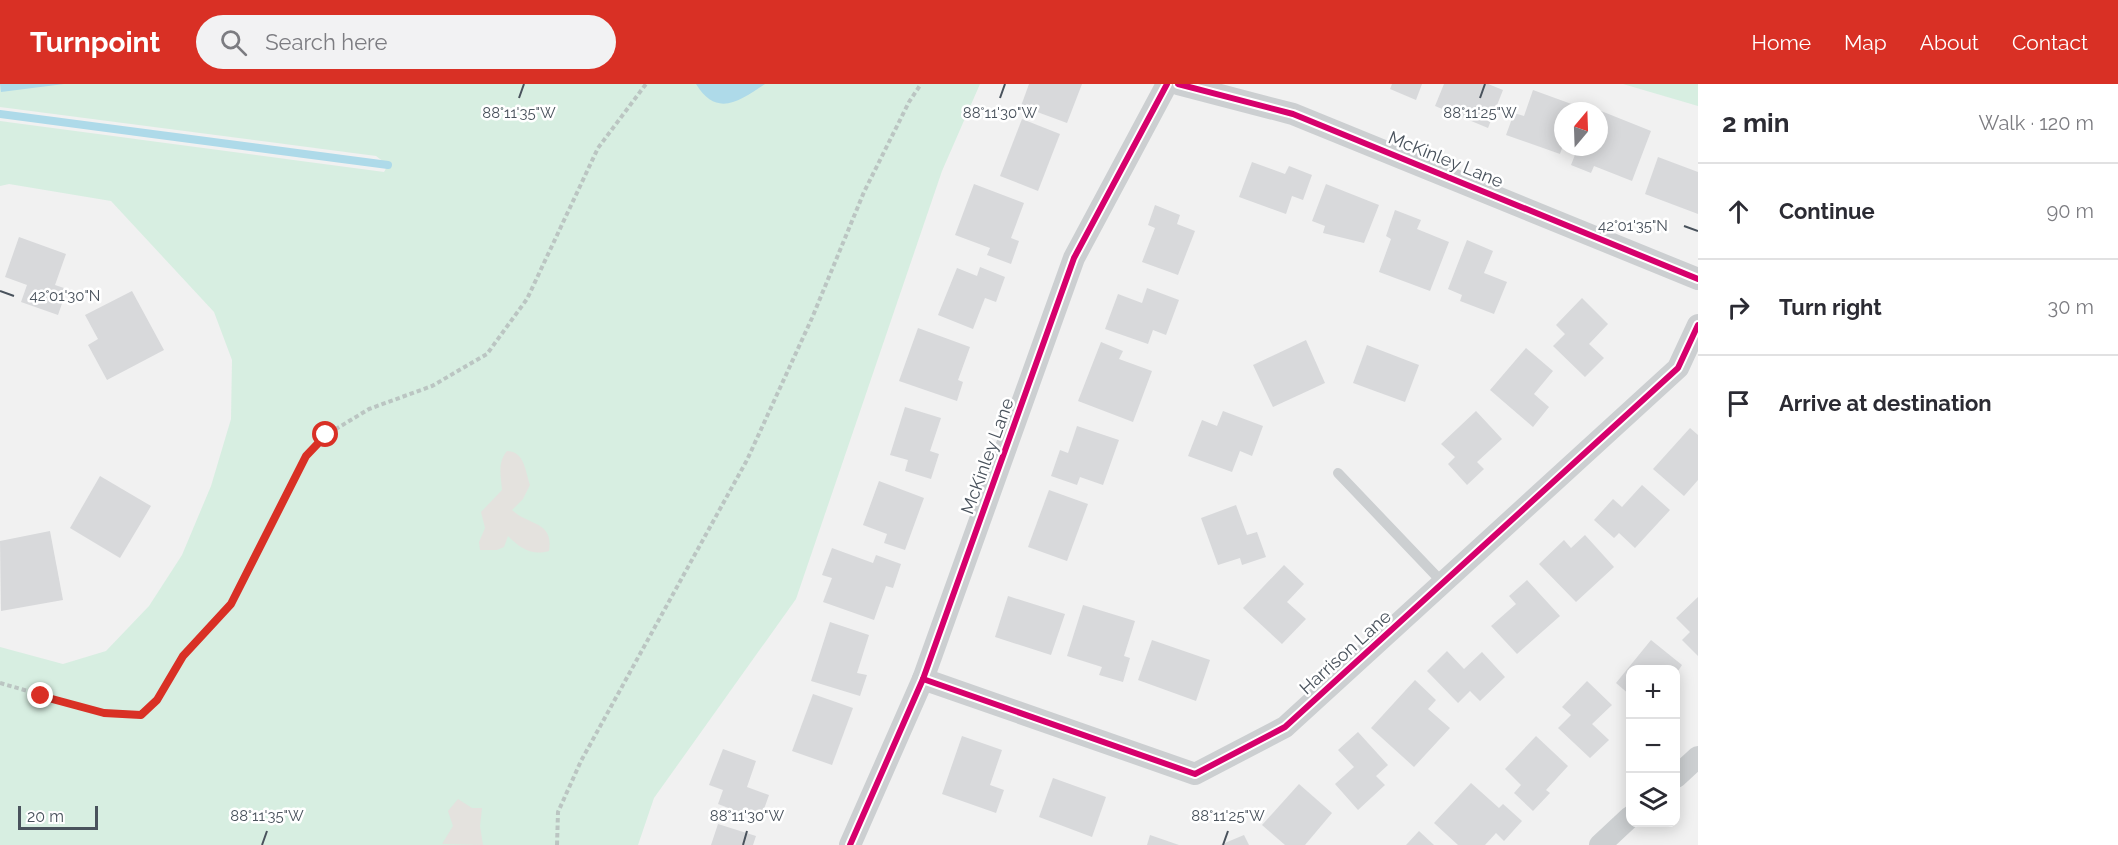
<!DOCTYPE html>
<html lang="en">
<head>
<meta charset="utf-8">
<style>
	:root { --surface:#fff; --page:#f2f2f3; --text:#2b2b33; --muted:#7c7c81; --line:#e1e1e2; --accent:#d93025 }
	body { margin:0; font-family:Raleway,sans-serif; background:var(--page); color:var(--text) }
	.controls { position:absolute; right:18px; bottom:18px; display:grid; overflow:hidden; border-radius:12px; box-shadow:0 3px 15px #0003 }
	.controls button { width:54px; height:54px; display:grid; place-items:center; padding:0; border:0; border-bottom:2px solid var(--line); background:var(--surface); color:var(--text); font:30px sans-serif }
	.compass { position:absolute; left:1554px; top:18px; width:54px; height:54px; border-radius:50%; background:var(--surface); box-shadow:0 3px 15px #0003; rotate:19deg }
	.scale { position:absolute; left:18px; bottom:15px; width:80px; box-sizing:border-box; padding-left:6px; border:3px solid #49525c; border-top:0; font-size:16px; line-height:21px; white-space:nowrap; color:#49525c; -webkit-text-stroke:4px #fff; paint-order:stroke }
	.stop { position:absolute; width:18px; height:18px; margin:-14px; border:4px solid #d93025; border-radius:50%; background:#fff }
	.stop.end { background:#d93025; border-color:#fff; box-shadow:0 2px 6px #0008 }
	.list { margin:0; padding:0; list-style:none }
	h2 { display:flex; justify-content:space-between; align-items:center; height:78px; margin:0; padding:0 24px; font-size:26px }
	h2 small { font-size:20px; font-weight:400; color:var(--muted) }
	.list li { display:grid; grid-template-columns:39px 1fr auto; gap:18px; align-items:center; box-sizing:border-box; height:96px; padding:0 24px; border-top:2px solid var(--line) }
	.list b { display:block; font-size:22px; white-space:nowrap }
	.list em { font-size:20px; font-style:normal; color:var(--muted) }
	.icon { flex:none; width:33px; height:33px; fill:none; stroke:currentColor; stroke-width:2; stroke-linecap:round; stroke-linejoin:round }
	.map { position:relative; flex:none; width:1698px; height:761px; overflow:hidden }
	header { display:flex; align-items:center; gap:36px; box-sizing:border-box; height:84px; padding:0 30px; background:var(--accent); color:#fff }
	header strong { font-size:28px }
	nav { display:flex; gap:33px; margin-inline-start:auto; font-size:21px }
	.search { width:420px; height:54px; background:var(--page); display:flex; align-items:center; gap:15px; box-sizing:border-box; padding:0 21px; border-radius:33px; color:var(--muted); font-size:22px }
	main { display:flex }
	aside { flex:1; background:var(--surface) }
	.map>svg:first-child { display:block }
	.green { fill:#d7eee1 }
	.sand { fill:#e4e2de }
	.water { fill:#aedae9 }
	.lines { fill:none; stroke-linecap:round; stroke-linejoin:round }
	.stream { stroke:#aedae9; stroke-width:8 }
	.building { fill:#d8d9db }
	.path { stroke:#bbc5c2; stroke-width:4; stroke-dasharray:4.5 3; stroke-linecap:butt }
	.service { stroke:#cccfd1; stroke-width:10 }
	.minor { stroke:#cccfd1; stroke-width:22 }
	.cycleway-casing { stroke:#fff; stroke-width:10 }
	.cycleway { stroke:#d6006c; stroke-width:6 }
	.route { stroke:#d93025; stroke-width:8 }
	.ticks { fill:none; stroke:#49525c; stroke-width:2 }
	.labels { text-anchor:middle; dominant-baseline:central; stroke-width:5; stroke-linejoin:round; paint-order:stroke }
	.street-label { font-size:18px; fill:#49525c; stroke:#fff }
	.ticks-label { font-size:15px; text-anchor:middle; fill:#49525c; stroke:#fff; stroke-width:5; stroke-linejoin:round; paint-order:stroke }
</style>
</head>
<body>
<header>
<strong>Turnpoint</strong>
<div class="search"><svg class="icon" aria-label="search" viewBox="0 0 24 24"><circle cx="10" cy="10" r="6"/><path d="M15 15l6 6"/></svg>Search here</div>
<nav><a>Home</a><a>Map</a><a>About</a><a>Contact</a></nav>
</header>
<main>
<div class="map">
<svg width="1698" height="761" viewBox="0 0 1698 761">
	<rect width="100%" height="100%" fill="#f1f1f1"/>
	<g class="green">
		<path d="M0 0H980L942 87 796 515 654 714 638 761H0V563L63 580 106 567 149 522 182 471 211 402 231 335 232 276 214 228 111 117 9 100 0 102V37L384 88 388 81 376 72 0 23Z"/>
		<path d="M1623 0H1698V22Z"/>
	</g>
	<g class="sand">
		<path d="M507 367C525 368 525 387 530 401L523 415 512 426C529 442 554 437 549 467 531 472 520 464 508 452L504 463 497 466H480L479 458 485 444 481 428 502 406C501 392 497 379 507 367Z"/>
		<path d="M458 715 472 724H482L480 742 483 761 442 760 453 742 448 727Z"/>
	</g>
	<g class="water">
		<path d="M0 0H64L1 8Z"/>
		<path d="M696 0H765C739 17 717 34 696 0Z"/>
	</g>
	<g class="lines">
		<path class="stream" d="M0 30 388 81"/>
	</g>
	<g class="building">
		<path d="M1029 0H1082L1067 39 1021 22Z"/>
		<path d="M1392 0H1422L1416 16 1390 5Z"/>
		<path d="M1444 0H1488L1503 6 1488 44 1435 22Z"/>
		<path d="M1533 6 1577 22 1576 27H1563V61L1560 70 1506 51 1514 29 1524 32Z"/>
		<path d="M1601 27 1651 47 1632 97 1594 82 1591 89 1571 81 1578 63H1599Z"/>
		<path d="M1022 35 1060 50 1038 107 1000 92Z"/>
		<path d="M1658 73 1698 88V130L1645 110Z"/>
		<path d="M1252 78 1285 90 1289 82 1312 91 1303 116 1292 112 1286 130 1239 113Z"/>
		<path d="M974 100 1024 119 1011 154 1019 157 1011 180 987 171 990 164 955 151Z"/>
		<path d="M1326 100 1379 121 1364 159 1323 149 1325 142 1312 137Z"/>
		<path d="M1155 121 1180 131 1177 140 1195 147 1178 191 1142 178 1155 144 1148 141Z"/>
		<path d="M1395 126 1421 136 1417 145 1449 158 1430 207 1379 188 1391 155 1386 152Z"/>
		<path d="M19 153 66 170 55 201 67 205 58 231 21 218 27 201 5 193Z"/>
		<path d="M1467 156 1493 167 1484 189 1507 198 1494 230 1460 217 1462 211 1448 205Z"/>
		<path d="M980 183 1005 193 996 218 985 214 973 245 938 231 957 184 977 192Z"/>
		<path d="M1147 204 1179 216 1166 251 1153 246 1148 260 1105 245 1118 210 1142 219Z"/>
		<path d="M132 207 164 266 107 296 88 261 98 255 85 231Z"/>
		<path d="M1582 214 1608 240 1589 260 1604 274 1585 293 1553 262 1565 250 1556 241Z"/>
		<path d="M918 244 970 263 958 296 963 298 957 317 899 297Z"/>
		<path d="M1306 256 1325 299 1273 323 1253 281Z"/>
		<path d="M1101 258 1123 267 1119 275 1152 287 1133 338 1078 317Z"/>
		<path d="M1367 261 1419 281 1405 318 1353 299Z"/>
		<path d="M1526 264 1553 287 1534 310 1549 323 1533 343 1490 306Z"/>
		<path d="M905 323 941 334 930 367 939 370 931 395 905 387 908 376 890 371Z"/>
		<path d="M1223 327 1263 342 1252 372 1240 367 1232 388 1188 372 1202 336 1217 342Z"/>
		<path d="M1476 327 1502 355 1477 378 1484 385 1467 401 1448 380 1455 373 1441 360Z"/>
		<path d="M1077 342 1119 356 1103 401 1080 393 1077 401 1051 392 1060 366 1068 369Z"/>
		<path d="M1690 344 1698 351V396L1684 412 1653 385Z"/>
		<path d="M100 392 151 422 120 474 70 444Z"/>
		<path d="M879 397 924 414 905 466 884 459 887 450 863 441Z"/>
		<path d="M1642 401 1670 426 1635 464 1619 449 1614 454 1594 436 1613 415 1622 423Z"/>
		<path d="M1049 406 1088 420 1067 477 1028 463Z"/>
		<path d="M1236 421 1247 451 1257 448 1266 473 1242 481 1240 474 1218 481 1201 434Z"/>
		<path d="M50 447 63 516 1 527 0 457Z"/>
		<path d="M1585 451 1614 483 1576 518 1539 480 1564 456 1571 464Z"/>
		<path d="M832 464 873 479 876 471 901 480 893 504 886 502 874 536 823 518 832 494 822 491Z"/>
		<path d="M1284 481 1304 500 1287 518 1306 535 1282 560 1243 524Z"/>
		<path d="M1527 496 1560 532 1517 570 1491 542 1516 520 1509 512Z"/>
		<path d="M1008 512 1065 530 1051 571 995 553Z"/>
		<path d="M1698 513V572L1682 556 1690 548 1676 534Z"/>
		<path d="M1083 521 1135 537 1124 572 1130 574 1123 598 1099 591 1102 583 1067 572Z"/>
		<path d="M830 538 869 551 857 589 867 591 860 612 811 597Z"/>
		<path d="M1152 556 1210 576 1196 617 1138 596Z"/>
		<path d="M1651 556 1682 581 1676 590V586H1630V611L1616 599Z"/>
		<path d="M1447 567 1464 585 1482 568 1505 593 1480 617 1470 607 1458 619 1427 587Z"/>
		<path d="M1415 596 1436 616 1428 625 1450 644 1414 683 1371 644Z"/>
		<path d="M1587 597 1612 621 1592 640 1609 656 1590 674 1558 644 1571 631 1562 623Z"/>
		<path d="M813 610 853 624 832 681 792 667Z"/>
		<path d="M1358 648 1388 681 1376 692 1385 701 1358 726 1335 700 1354 683 1338 666Z"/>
		<path d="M962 652 1002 666 990 701 1004 706 996 729 942 710Z"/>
		<path d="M1536 652 1568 682 1546 706 1550 709 1533 727 1514 709 1521 701 1505 685Z"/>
		<path d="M723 665 756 677 747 703 769 711 760 736 718 720 723 706 709 701Z"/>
		<path d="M1053 694 1106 713 1092 753 1039 733Z"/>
		<path d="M1471 699 1499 724 1503 720 1522 737 1504 757 1496 749 1485 761H1458L1434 739Z"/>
		<path d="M1299 700 1332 729 1305 761H1285L1262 741Z"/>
		<path d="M718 740 756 752 753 761H711Z"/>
		<path d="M1419 747 1434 761H1406Z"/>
		<path d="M1150 751 1179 761H1147Z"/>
		<path d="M1244 751 1249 761H1220Z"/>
	</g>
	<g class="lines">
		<g class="path">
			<path d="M0 599 104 629 141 631 157 616 183 572 231 520 306 372 326 351 369 325 432 302 487 270 527 215 598 64 646 0"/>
			<path d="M557 761 558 728 581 677 747 376 812 234 864 108 909 18 921 0"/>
		</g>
		<path class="service" d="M1338 389 1443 499"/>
		<g class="minor">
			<path d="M1178 0 1293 30 1698 195"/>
			<path d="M923 595 1195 690 1285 643 1678 284 1698 241"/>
			<path d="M1676 693 1698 673"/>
			<path d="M850 761 923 595 1074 174 1167 0"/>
			<path d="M1600 761 1630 733"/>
		</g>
		<g class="cycleway-casing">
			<g id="cycleway">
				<path d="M1178 0 1293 30 1698 195"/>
				<path d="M923 595 1195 690 1285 643 1678 284 1698 241"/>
				<path d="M850 761 923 595 1074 174 1167 0"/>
			</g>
		</g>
		<use href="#cycleway" class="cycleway"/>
	</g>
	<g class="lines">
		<path class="route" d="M41 612 104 629 141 631 157 616 183 572 231 520 306 372 326 351"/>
	</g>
	<path class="ticks" d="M519 14 524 0M1000 14 1005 0M1480 14 1485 0M1684 142 1698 147M0 207 14 212M262 761 267 747M743 761 747 747M1223 761 1228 747"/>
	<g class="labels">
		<g class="street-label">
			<text transform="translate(1446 75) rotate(22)">McKinley Lane</text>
			<text transform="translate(987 372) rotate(-70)">McKinley Lane</text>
			<text transform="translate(1345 568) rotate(-42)">Harrison Lane</text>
		</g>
	</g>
	<g class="ticks-label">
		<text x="519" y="34">88°11'35"W</text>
		<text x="1480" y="34">88°11'25"W</text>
		<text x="1000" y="34">88°11'30"W</text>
		<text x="1633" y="147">42°01'35"N</text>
		<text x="65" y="217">42°01'30"N</text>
		<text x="267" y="737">88°11'35"W</text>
		<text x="747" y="737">88°11'30"W</text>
		<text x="1228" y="737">88°11'25"W</text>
	</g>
</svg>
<div class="controls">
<button>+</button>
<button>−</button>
<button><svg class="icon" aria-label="layers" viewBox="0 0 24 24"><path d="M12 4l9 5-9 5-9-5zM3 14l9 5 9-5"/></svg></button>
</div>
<svg class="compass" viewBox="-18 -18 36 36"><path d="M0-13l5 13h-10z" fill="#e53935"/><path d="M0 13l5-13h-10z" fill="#7c7c81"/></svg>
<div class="scale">20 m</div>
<div class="stop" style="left:326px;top:351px"></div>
<div class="stop end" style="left:41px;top:612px"></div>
</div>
<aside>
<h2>2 min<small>Walk · 120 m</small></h2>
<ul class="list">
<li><svg class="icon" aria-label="ahead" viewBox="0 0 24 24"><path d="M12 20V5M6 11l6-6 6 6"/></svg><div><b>Continue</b></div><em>90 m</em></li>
<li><svg class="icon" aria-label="right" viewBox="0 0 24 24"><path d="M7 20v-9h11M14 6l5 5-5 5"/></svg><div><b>Turn right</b></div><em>30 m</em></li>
<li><svg class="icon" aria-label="arrive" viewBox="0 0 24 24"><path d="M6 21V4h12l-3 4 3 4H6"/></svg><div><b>Arrive at destination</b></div></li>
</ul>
</aside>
</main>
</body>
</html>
